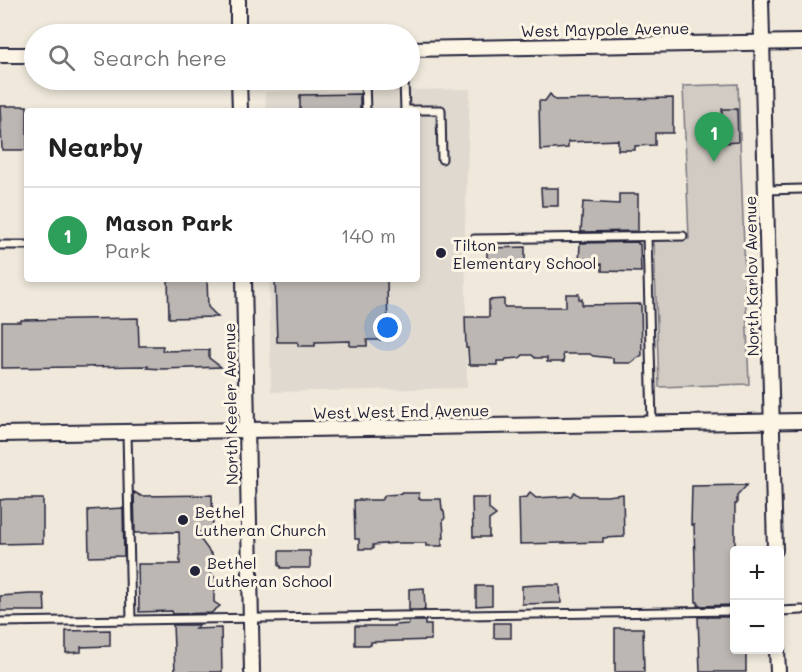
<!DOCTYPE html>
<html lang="en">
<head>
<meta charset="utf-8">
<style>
	:root { --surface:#fff; --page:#f2f2f2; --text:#222; --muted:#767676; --line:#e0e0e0; --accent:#7c3aed }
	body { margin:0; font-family:Mali,sans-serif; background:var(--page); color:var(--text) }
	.controls { position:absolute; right:18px; bottom:18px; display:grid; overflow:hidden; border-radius:6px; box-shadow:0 3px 9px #0003 }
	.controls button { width:54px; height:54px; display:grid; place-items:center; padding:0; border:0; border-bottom:2px solid var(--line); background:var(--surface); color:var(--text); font:30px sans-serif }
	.you { position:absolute; left:388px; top:328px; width:21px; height:21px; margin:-15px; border:4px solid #fff; border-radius:50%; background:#1a73e8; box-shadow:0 0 0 9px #1a73e833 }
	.badge { display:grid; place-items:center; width:39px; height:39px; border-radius:50%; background:var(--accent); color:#fff; font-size:20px; font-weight:700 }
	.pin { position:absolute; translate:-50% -50px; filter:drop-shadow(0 2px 3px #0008) }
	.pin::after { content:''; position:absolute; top:32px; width:21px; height:18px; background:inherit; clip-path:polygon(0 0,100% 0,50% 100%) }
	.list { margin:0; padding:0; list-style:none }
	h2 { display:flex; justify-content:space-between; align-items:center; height:78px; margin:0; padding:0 24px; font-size:26px }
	h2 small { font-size:20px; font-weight:400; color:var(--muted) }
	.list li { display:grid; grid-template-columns:39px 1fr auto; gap:18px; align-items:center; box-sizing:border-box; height:96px; padding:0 24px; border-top:2px solid var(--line) }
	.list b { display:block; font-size:22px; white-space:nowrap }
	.list p { margin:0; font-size:20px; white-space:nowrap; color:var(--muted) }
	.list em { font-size:20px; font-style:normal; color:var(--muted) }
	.icon { flex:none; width:33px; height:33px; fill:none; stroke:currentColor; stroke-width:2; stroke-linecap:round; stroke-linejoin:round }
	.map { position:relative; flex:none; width:802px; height:672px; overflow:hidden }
	.search { position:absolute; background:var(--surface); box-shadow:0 3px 9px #0003; left:24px; top:24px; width:396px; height:66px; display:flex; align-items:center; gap:15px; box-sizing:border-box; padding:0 21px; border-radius:33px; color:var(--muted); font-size:22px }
	.panel { position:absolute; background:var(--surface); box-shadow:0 3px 9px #0003; left:24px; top:108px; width:396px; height:174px; border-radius:6px }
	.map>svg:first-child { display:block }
	.built { fill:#e0d9cf }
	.green { fill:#d1cbc3; stroke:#7a767f; stroke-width:1.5 }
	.building { fill:#bcb7b3; stroke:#22223b; stroke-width:1.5 }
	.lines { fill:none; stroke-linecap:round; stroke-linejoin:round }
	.lane-casing { stroke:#22223b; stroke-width:11 }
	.street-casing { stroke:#22223b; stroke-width:18 }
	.lane { stroke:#fcf5e5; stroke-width:7 }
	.street { stroke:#fcf5e5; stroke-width:14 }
	.poi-dot { fill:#22223b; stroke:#fcf5e5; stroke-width:2 }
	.labels { text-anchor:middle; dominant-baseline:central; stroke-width:6; stroke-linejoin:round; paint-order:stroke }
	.street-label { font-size:16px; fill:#22223b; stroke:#fcf5e5 }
	.poi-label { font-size:16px; fill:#22223b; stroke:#fcf5e5; text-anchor:start }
</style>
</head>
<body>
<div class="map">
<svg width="802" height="672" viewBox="0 0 802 672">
	<rect width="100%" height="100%" fill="#efe8db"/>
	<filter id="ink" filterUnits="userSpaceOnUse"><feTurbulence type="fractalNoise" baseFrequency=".0167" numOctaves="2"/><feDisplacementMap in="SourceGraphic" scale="12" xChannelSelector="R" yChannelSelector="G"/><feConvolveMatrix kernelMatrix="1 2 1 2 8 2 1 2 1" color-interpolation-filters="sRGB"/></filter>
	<g filter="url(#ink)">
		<path class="built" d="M470 89 465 226 467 388 271 392 269 279H417V111H266L265 92Z"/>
		<path class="green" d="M738 84 749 384 659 387 654 240 689 239 683 86Z"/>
		<g class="building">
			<path d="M360 94V111H300V95Z"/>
			<path d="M550 94 555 100 673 98V133H655V145L635 146V150H618V140L568 142V148L540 150 539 101H545Z"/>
			<path d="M0 106H27V150H2Z"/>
			<path d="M722 109H737L738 142 723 143Z"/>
			<path d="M541 188H558V206H542Z"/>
			<path d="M619 194H638V231L581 232 583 202 619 204Z"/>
			<path d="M638 242V244H640L641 272 602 271V264L579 265 580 243Z"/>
			<path d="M525 247V262L487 264V248Z"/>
			<path d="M168 279H207L208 307 218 317 169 318Z"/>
			<path d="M275 279H387L388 340H367V346H350V341L315 342V346H298V342H277Z"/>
			<path d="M566 294H579V299H582V305L641 304 642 355 630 363H613V358L593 356 590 354H563L564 362H547V358H535L532 355H523L520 358 506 359 505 361H497V365H469L468 348H466L465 317H489V300L504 299V307H566Z"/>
			<path d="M138 318 139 346H163L162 351 209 350V358L221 367 162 369 147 368 148 366 2 368V322H21V320Z"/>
			<path d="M747 485 737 496V504H735V605L698 606V602H696L694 525H691L692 486Z"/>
			<path d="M134 492 141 496 212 495 213 532H195L215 559 216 564 210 572 216 579V584L214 589V602L220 606 211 613 173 614 172 611 139 612 138 564H180L179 532 135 533Z"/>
			<path d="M574 492 579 496H607L623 494 624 537 603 538V542L520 544 519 498 527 497 530 493 536 498 571 496Z"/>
			<path d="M401 493H419V499H441L442 509 444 512 445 518 443 520 444 538H442V546H426V543H396L373 545V549H359V539H355L354 500H381L386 495 401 494Z"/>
			<path d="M472 498H489V509L496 515 489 520V537H473Z"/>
			<path d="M7 499H43V543L0 544V500Z"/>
			<path d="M123 508 124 556 89 557 88 510Z"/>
			<path d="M279 551H310V568H281V566H279Z"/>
			<path d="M538 585H560L561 603 522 604V586Z"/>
			<path d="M476 586H492V605L476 606Z"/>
			<path d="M424 588 425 610H409V589Z"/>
			<path d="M30 594H44L45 611H0V596Z"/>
			<path d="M698 617H735V650H746V672H700Z"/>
			<path d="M409 621H425V625H431V640L371 642V645H355V626H394V625L409 624Z"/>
			<rect x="494" y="623" width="17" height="15"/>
			<path d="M173 625H199L195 629 221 628 222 672H175Z"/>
			<path d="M615 628H643L644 672H615Z"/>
			<path d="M110 630V646L81 647V652L66 653V631Z"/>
		</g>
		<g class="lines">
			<g class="lane-casing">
				<g id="lane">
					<path d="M365 80 366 111"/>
					<path d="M404 80 405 111"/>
					<path d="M405 110H441L442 159"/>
					<path d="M766 190 802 189"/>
					<path d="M647 236 652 423"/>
					<path d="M474 239 683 236"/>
					<path d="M0 245H27"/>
					<path d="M127 432 131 620"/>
					<path d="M780 611 802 610"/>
					<path d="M0 622 734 611"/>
				</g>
			</g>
			<g class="street-casing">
				<g id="street">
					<path d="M238 0V34"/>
					<path d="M761 0 775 550"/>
					<path d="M410 49 802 42"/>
					<path d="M0 55H34"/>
					<path d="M239 80 240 111"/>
					<path d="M244 279 252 672"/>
					<path d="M0 434 802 421"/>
					<path d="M777 650 778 672"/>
				</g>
			</g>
			<use href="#lane" class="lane"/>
			<use href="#street" class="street"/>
		</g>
	</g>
	<g class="poi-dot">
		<circle cx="441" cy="253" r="6"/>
		<circle cx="183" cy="520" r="6"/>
		<circle cx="195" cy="571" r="6"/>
	</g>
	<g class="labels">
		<g class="street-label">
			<text transform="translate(605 29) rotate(-1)">West Maypole Avenue</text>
			<text transform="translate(751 276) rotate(-91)">North Karlov Avenue</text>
			<text transform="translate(230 404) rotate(-91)">North Keeler Avenue</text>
			<text transform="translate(401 411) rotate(-1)">West West End Avenue</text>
		</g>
		<g class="poi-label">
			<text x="453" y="244">Tilton<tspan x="453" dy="18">Elementary School</tspan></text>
			<text x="195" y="511">Bethel<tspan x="195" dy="18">Lutheran Church</tspan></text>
			<text x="207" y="562">Bethel<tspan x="207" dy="18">Lutheran School</tspan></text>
		</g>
	</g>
</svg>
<div class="controls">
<button>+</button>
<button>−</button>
</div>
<div class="you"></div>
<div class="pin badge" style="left:714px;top:162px;background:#2e9e5b">1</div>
<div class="search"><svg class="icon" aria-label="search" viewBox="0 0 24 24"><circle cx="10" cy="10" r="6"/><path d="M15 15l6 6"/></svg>Search here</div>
<section class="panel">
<h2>Nearby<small></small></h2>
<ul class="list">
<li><span class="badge" style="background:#2e9e5b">1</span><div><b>Mason Park</b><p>Park</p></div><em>140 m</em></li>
</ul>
</section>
</div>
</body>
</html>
